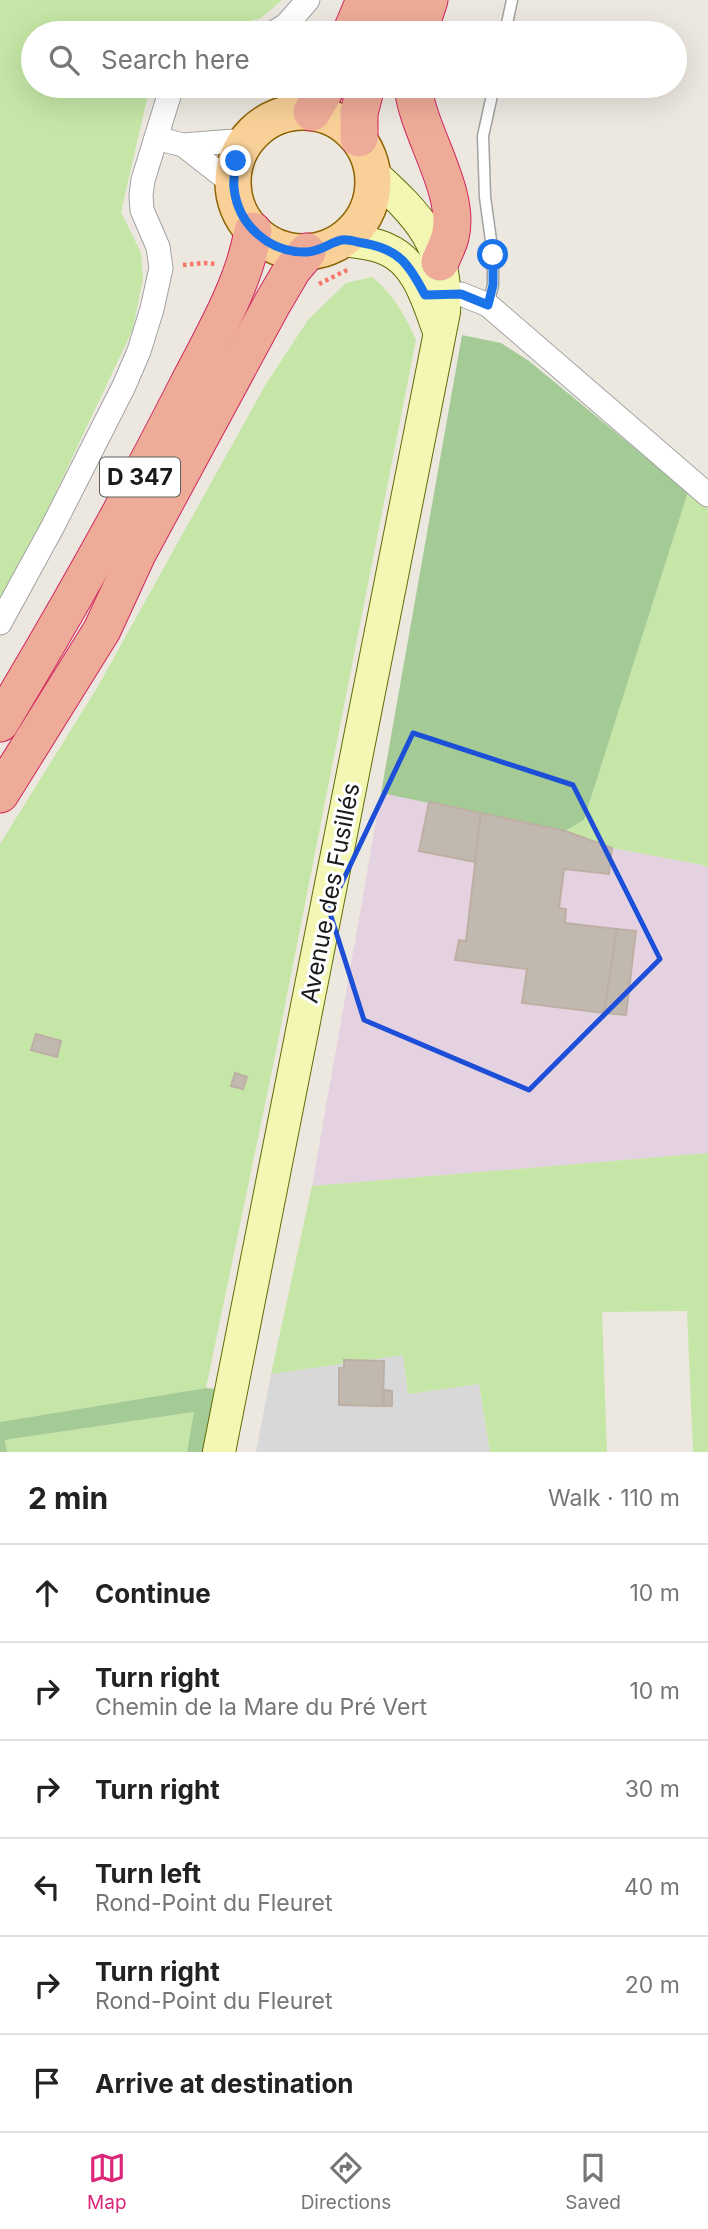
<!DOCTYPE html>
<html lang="en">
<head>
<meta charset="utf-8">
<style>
	:root { --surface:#fff; --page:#f2f2f2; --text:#222; --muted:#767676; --line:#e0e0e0; --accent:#db2777 }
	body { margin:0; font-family:Inter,sans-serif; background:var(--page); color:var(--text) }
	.stop { position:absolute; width:21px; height:21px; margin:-16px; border:5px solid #1a73e8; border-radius:50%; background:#fff }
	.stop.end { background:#1a73e8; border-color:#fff; box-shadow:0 2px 7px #0008 }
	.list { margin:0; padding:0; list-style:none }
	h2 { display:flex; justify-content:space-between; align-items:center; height:91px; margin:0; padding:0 28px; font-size:30px }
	h2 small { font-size:23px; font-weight:400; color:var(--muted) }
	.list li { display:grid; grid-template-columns:46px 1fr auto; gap:21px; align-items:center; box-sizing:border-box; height:98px; padding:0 28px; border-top:2px solid var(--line) }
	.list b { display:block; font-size:26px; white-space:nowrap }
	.list p { margin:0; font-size:23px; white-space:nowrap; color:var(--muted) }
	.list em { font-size:23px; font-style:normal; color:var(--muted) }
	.icon { flex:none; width:38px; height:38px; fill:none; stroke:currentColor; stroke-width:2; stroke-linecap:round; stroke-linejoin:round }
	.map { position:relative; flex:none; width:708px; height:1452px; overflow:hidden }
	.search { position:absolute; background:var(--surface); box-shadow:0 7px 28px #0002; left:21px; right:21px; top:21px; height:77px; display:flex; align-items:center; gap:18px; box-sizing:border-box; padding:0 24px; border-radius:38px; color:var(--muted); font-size:26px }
	.sheet { height:679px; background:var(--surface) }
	nav { display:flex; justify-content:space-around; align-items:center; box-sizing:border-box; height:98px; border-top:2px solid var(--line); background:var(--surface); font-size:19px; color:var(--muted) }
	nav a { display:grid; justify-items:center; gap:4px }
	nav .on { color:var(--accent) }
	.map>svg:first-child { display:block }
	.residential { fill:#d9d8d8 }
	.industrial { fill:#e5d2e1 }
	.grass { fill:#c5e6a6 }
	.forest { fill:#a4cb96 }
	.building { fill:#c1b8b0; stroke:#bdafa3; stroke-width:2 }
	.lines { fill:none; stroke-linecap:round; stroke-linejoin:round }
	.service-casing { stroke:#a2a2a2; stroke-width:13 }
	.minor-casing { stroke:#a2a2a2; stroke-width:25 }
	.secondary-casing { stroke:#606d07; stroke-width:34 }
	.primary-casing { stroke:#8e6303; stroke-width:38 }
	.trunk-casing { stroke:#d0275e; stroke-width:39 }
	.path { stroke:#f67968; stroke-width:4.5; stroke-dasharray:3.5 3.5; stroke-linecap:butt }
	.service { stroke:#fff; stroke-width:10 }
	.minor { stroke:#fff; stroke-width:23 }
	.secondary { stroke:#f3f7b3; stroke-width:32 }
	.primary { stroke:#f9d198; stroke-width:35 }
	.trunk { stroke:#eeac98; stroke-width:37 }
	.route { stroke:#1a73e8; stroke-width:9 }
	.marked { fill:none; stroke:#1d4ed8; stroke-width:5; stroke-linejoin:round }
	.labels { text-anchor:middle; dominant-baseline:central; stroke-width:6; stroke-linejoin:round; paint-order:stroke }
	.shield { fill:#fff; stroke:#5f5f5f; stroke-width:2 }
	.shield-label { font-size:23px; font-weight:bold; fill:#1b1b1b }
	.street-label { font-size:24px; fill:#1b1b1b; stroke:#fff }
</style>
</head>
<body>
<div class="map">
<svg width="708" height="1452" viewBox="0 0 708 1452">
	<rect width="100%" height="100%" fill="#ece8e0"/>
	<path class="residential" d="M403 1355 408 1394 479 1384 490 1452H256L271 1374Z"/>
	<path class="industrial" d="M381 793 565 831 612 848 703 865 708 868V1153L312 1186Z"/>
	<g class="grass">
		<path d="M0 0H282L261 18 210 33H33V86H150L121 212 141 253 143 278 133 329 39 528 0 598Z"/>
		<path d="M372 277C393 294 405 315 416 340L275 1056 206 1388 0 1422V844L97 688 266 384 308 320 346 283Z"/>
		<path d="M688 492 708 509V868L703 865 612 848 565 831 584 820Z"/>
		<path d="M708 1153V1452H693L687 1311 602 1312 607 1452H490L479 1384 408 1394 403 1355 271 1374 312 1186Z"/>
		<path d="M195 1412 187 1452H7L5 1440Z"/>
	</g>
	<g class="forest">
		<path d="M462 335 501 343 529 361 688 492 584 820 565 831 381 793Z"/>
		<path d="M206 1388 216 1389 205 1452H187L194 1412 5 1440 7 1452H0V1422Z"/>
	</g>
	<g class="building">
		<path d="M429 802 481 813 475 862 419 851Z"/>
		<path d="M481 813 565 831 612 848 609 874 564 869 559 908 566 909 565 923 617 929 604 1013 522 1003 527 969 455 960 459 940 466 941Z"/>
		<path d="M617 929 636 931 626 1015 604 1013Z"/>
		<path d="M36 1034 61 1041 57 1057 31 1050Z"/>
		<path d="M235 1073 247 1077 243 1089 231 1086Z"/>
		<path d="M344 1360 384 1361 383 1406 339 1405V1368H344Z"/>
		<path d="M384 1390 392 1391V1406H383Z"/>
	</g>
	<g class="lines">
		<g class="service-casing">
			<g id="service">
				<path d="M505 33 512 0"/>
				<path d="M488 305 493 285V255L485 197 483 136 494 86"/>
			</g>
		</g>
		<g class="minor-casing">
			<g id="minor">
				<path d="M273 33 286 25 308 0"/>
				<path d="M156 138 183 145 247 140"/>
				<path d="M183 145 233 184"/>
				<path d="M431 294H461L488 305 708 495"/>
				<path d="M0 623 53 526 124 386 139 351 152 309 161 268 158 247 142 210 141 195 143 180 172 86"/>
			</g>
		</g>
		<g class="secondary-casing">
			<g id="secondary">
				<path d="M342 240C357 242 373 243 386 249 418 262 428 302 439 331"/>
				<path d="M219 1452 444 312C449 246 418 215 373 174"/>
			</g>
		</g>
		<g class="primary-casing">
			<circle id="primary" cx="303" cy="182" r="70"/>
		</g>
		<g class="trunk-casing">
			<g id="trunk">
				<path d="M351 33 365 0"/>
				<path d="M387 33 400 0"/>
				<path d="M418 33 429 0"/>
				<path d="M413 86C417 131 462 193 450 237 448 245 443 254 440 262"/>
				<path d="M312 112 327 86"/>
				<path d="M359 138V113L366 86"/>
				<path d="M0 723C66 613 129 501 187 387 212 338 244 285 253 231"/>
				<path d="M0 794 102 630 137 554 272 304 292 270 307 252"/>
			</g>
		</g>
		<g class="path">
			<path d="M183 265 204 263 216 264"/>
			<path d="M319 284 349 269"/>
		</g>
		<use href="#service" class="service"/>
		<use href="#minor" class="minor"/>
		<use href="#secondary" class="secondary"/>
		<use href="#primary" class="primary"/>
		<use href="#trunk" class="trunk"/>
	</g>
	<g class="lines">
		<path class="route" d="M236 161C235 170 233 179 234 188 238 225 269 253 307 252 322 251 330 242 342 240 348 239 357 242 363 243 399 249 409 264 425 295L461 294 488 305 493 285V255"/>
	</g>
	<path class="marked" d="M413 733 573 785 660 959 529 1090 364 1020 329 910Z"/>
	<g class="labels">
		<rect class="shield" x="100" y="457.5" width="80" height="39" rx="5"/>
		<g class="shield-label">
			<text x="140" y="477">D 347</text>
		</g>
		<g class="street-label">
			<text transform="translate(330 893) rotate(-79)">Avenue des Fusillés</text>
		</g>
	</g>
</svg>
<div class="stop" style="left:493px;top:255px"></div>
<div class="stop end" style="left:236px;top:161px"></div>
<div class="search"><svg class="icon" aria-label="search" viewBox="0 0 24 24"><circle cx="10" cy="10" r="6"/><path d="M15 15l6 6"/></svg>Search here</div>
</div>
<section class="sheet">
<h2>2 min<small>Walk · 110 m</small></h2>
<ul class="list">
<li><svg class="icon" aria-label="ahead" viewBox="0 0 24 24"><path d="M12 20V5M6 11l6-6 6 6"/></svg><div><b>Continue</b></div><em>10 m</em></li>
<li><svg class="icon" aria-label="right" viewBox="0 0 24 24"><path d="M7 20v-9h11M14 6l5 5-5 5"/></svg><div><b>Turn right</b><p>Chemin de la Mare du Pré Vert</p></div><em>10 m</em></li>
<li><svg class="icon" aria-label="right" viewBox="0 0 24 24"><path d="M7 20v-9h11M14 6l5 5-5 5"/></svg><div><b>Turn right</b></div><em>30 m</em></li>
<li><svg class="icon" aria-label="left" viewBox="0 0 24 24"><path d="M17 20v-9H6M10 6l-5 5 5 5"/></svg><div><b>Turn left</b><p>Rond-Point du Fleuret</p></div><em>40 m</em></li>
<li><svg class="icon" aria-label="right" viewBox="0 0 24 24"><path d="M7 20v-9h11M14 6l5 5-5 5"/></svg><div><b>Turn right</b><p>Rond-Point du Fleuret</p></div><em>20 m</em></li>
<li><svg class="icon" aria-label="arrive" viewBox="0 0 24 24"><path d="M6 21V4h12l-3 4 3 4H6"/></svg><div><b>Arrive at destination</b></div></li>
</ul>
</section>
<nav>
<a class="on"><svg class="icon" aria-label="map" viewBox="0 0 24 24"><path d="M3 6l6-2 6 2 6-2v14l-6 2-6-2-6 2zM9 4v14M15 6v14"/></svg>Map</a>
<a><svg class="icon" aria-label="directions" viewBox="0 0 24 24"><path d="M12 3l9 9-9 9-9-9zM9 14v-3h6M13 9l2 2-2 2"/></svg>Directions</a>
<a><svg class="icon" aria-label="saved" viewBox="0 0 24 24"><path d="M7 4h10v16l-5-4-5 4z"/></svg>Saved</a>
</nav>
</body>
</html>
